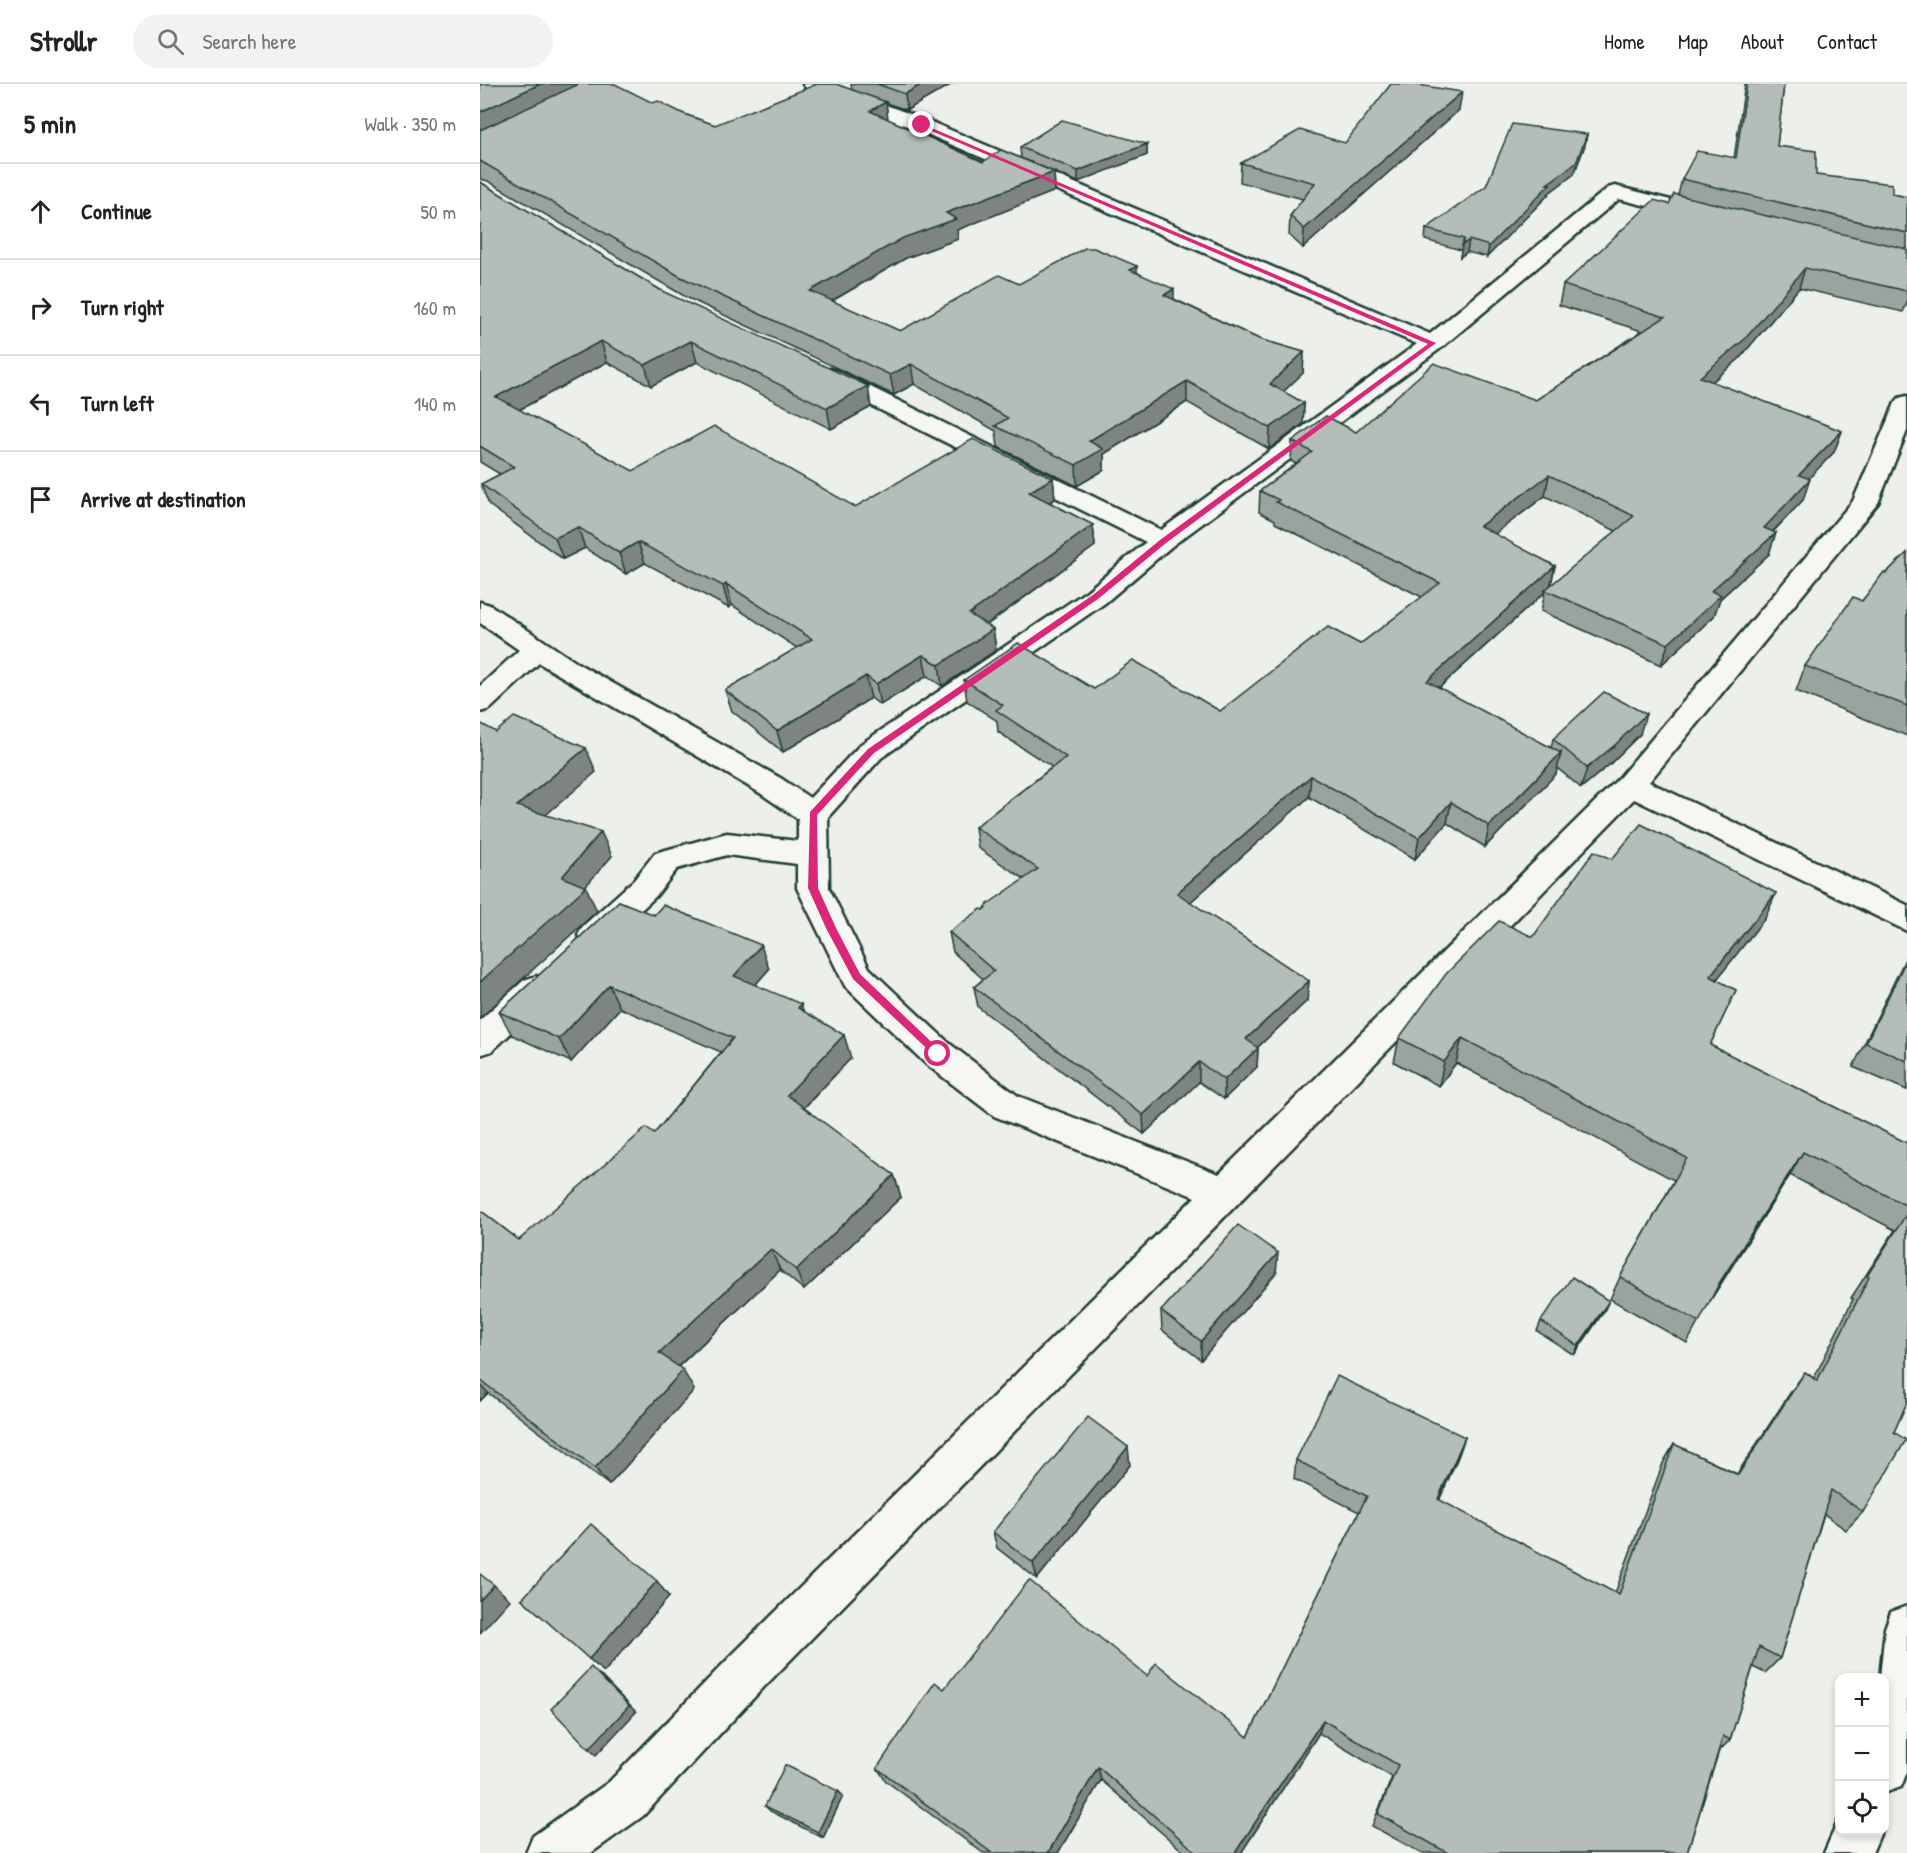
<!DOCTYPE html>
<html lang="en">
<head>
<meta charset="utf-8">
<style>
	:root { --surface:#fff; --page:#f2f2f2; --text:#222; --muted:#767676; --line:#e0e0e0 }
	body { margin:0; font-family:"Patrick Hand",sans-serif; background:var(--page); color:var(--text) }
	.controls { position:absolute; right:18px; bottom:18px; display:grid; overflow:hidden; border-radius:12px; box-shadow:0 3px 9px #0003 }
	.controls button { width:54px; height:54px; display:grid; place-items:center; padding:0; border:0; border-bottom:2px solid var(--line); background:var(--surface); color:var(--text); font:30px sans-serif }
	.stop { position:absolute; width:18px; height:18px; margin:-14px; border:4px solid #db2777; border-radius:50%; background:#fff }
	.stop.end { background:#db2777; border-color:#fff; box-shadow:0 2px 6px #0008 }
	.list { margin:0; padding:0; list-style:none }
	h2 { display:flex; justify-content:space-between; align-items:center; height:78px; margin:0; padding:0 24px; font-size:26px }
	h2 small { font-size:20px; font-weight:400; color:var(--muted) }
	.list li { display:grid; grid-template-columns:39px 1fr auto; gap:18px; align-items:center; box-sizing:border-box; height:96px; padding:0 24px; border-top:2px solid var(--line) }
	.list b { display:block; font-size:22px; white-space:nowrap }
	.list em { font-size:20px; font-style:normal; color:var(--muted) }
	.icon { flex:none; width:33px; height:33px; fill:none; stroke:currentColor; stroke-width:2; stroke-linecap:round; stroke-linejoin:round }
	.map { position:relative; flex:none; width:1427px; height:1769px; overflow:hidden }
	header { display:flex; align-items:center; gap:36px; box-sizing:border-box; height:84px; padding:0 30px; background:var(--surface); border-bottom:2px solid var(--line) }
	header strong { font-size:28px }
	nav { display:flex; gap:33px; margin-inline-start:auto; font-size:21px }
	.search { width:420px; height:54px; background:var(--page); display:flex; align-items:center; gap:15px; box-sizing:border-box; padding:0 21px; border-radius:33px; color:var(--muted); font-size:22px }
	main { display:flex }
	aside { flex:1; background:var(--surface) }
	.map>svg:first-child { display:block }
	.lines { fill:none; stroke-linecap:round; stroke-linejoin:round }
	.minor-casing { stroke:#1f3d34; stroke-width:5 }
	.minor { fill:#f6f6f2; fill-rule:evenodd }
	.wall { fill:#9ba39e; stroke:#1f3d34; stroke-width:1.5; fill-rule:evenodd }
	.shaded-wall { fill:#7e8481; stroke:#1f3d34; stroke-width:1.5 }
	.building { fill:#b4bdb8; stroke:#1f3d34; stroke-width:1.5 }
	.route { fill:#db2777 }
</style>
</head>
<body>
<header>
<strong>Strollr</strong>
<div class="search"><svg class="icon" aria-label="search" viewBox="0 0 24 24"><circle cx="10" cy="10" r="6"/><path d="M15 15l6 6"/></svg>Search here</div>
<nav><a>Home</a><a>Map</a><a>About</a><a>Contact</a></nav>
</header>
<main>
<aside>
<h2>5 min<small>Walk · 350 m</small></h2>
<ul class="list">
<li><svg class="icon" aria-label="ahead" viewBox="0 0 24 24"><path d="M12 20V5M6 11l6-6 6 6"/></svg><div><b>Continue</b></div><em>50 m</em></li>
<li><svg class="icon" aria-label="right" viewBox="0 0 24 24"><path d="M7 20v-9h11M14 6l5 5-5 5"/></svg><div><b>Turn right</b></div><em>160 m</em></li>
<li><svg class="icon" aria-label="left" viewBox="0 0 24 24"><path d="M17 20v-9H6M10 6l-5 5 5 5"/></svg><div><b>Turn left</b></div><em>140 m</em></li>
<li><svg class="icon" aria-label="arrive" viewBox="0 0 24 24"><path d="M6 21V4h12l-3 4 3 4H6"/></svg><div><b>Arrive at destination</b></div></li>
</ul>
</aside>
<div class="map">
<svg width="1427" height="1769" viewBox="0 0 1427 1769">
	<rect width="100%" height="100%" fill="#edefea"/>
	<filter id="ink" filterUnits="userSpaceOnUse"><feTurbulence type="fractalNoise" baseFrequency=".0167" numOctaves="2"/><feDisplacementMap in="SourceGraphic" scale="12" xChannelSelector="R" yChannelSelector="G"/><feConvolveMatrix kernelMatrix="1 2 1 2 8 2 1 2 1" color-interpolation-filters="sRGB"/></filter>
	<g filter="url(#ink)">
		<g class="lines">
			<g class="minor-casing">
				<g id="minor">
					<path d="M323 0H349L449 37 950 250 1128 104 1135 102 1222 124 1225 128 1222 132 1215 134 1139 115 961 264 692 462 625 519 401 674 348 733 349 804 389 884 428 921 470 960 538 1012 739 1090 1139 694 1373 417 1415 319 1419 314 1427 312V347L1398 419 1169 698 1427 821V847L1154 715 281 1606 163 1732 111 1769H46L53 1752 129 1698 249 1574 715 1113 514 1032 446 980 365 902 317 804V780L247 771 197 785 176 812 125 860 114 863 103 860 98 851 103 842 154 796 175 769 247 749 318 757V735L280 709 59 579 10 625 0 628V602L39 566 0 539V518L10 521 97 579 302 695 330 714 381 660 607 507 666 458 342 297 339 292 342 287 350 285 358 287 681 446 937 260 435 45 326 4Z"/>
					<path d="M56 892 68 896 73 905 68 914 12 967 0 971V936L44 896Z"/>
					<path d="M1427 1522V1688L1421 1703 1404 1709V1594H1400L1405 1544 1411 1528Z"/>
					<path d="M1360 1733V1746H1402L1392 1769H1344Z"/>
				</g>
			</g>
			<use href="#minor" class="minor"/>
		</g>
		<g class="wall">
			<path d="M0 0 173 19 235 41 372 6 371 0H472L427 26 406 19 408 36 503 78 574 88 575 107 477 146 478 155 426 174 352 217 420 247 539 200 657 188 694 215 779 255 824 268 823 289 803 308 824 319 823 340 789 365 707 318 624 370V386L597 402 518 363 516 347 434 300 414 311 206 213 8 97 0 95Z"/>
			<path d="M1265 0H1304L1297 62 1336 91 1427 113V219L1423 228 1319 204 1259 275 1232 298 1362 347 1354 368 1328 394 1323 416 1293 448 1289 470 1240 515 1234 532 1181 581 1061 527 1065 508 959 604 1071 664 1073 655 1160 650 1129 681 1101 704 1077 684 1076 690 1005 763 967 739 935 775 829 713 710 818 829 897 827 917 778 963 777 983 744 1015 719 998 664 1050 498 923 494 903 503 895 473 868 469 848 504 826 544 795 498 764 495 743 572 683 518 648 517 637 487 617 484 596 614 605 740 627 880 560 942 513 795 439V436L779 428 780 407 816 380 811 377 812 357 876 348 1056 316 1162 247 1079 221 1083 201 1189 120 1198 111 1202 95 1254 74ZM1065 412 1136 447 1071 501 1075 482 1014 450Z"/>
			<path d="M979 26 823 164 809 151 810 132 823 115 760 98 761 79 865 59Z"/>
			<path d="M1107 50 1105 61 1094 90 1069 109 1068 111 1007 173 987 168 980 173 981 166 945 156 946 145Z"/>
			<path d="M667 60V71L598 98 541 74 540 63Z"/>
			<path d="M0 98 182 207 391 323 351 345 217 278 171 302 127 278 39 326 153 387 375 423 573 394 575 415 569 418 613 441 615 462 507 541 513 545 516 566 462 602 447 592 400 621 391 614 303 668 252 627 245 606 317 564 252 521 249 524 165 479 146 490 105 464 83 475 9 421 1 400 20 390 0 378Z"/>
			<path d="M1427 469V652L1316 607 1325 582 1406 489Z"/>
			<path d="M1132 775 1296 809 1285 834 1236 896 1256 906 1230 961 1427 1059V1318L1414 1348 1383 1428 1366 1446 1344 1430 1300 1574 1285 1589 1273 1583 1250 1656 1239 1667 1207 1769H941L892 1742 912 1693 839 1649 761 1769H705L621 1696 578 1769H503L406 1697 397 1684 464 1605 667 1592 768 1653 879 1428 814 1395 816 1376 985 1353 978 1373 959 1416 1135 1509 1183 1379 1194 1360 1257 1390 1310 1309 1325 1288 1334 1294 1373 1215 1371 1214 1415 1146 1310 1091 1230 1217 1207 1259 1130 1215 1140 1193 1194 1096 976 979 959 1002 914 978 919 954 1053 853Z"/>
			<path d="M139 817 289 885 275 901 324 928 371 974 324 1024 414 1091 421 1113 324 1206 300 1186 198 1283 214 1306 129 1401 8 1309 0 1317V1126L39 1156 174 1050 241 968 140 924 91 978 32 951 19 928Z"/>
			<path d="M1427 871V1006L1373 983Z"/>
			<path d="M796 1189 721 1276 682 1246 681 1227Z"/>
			<path d="M1124 1227 1094 1271 1057 1247 1061 1237Z"/>
			<path d="M650 1381 557 1495 517 1464 513 1448Z"/>
			<path d="M189 1513 124 1588 42 1515Z"/>
			<path d="M358 1707 363 1712 343 1754 290 1727 285 1722Z"/>
		</g>
		<g class="shaded-wall">
			<path d="M60 0H103L0 51V28Z"/>
			<path d="M442 0H472L427 26 425 10Z"/>
			<path d="M982 8 979 26 823 164 824 145Z"/>
			<path d="M406 18 408 37 390 27Z"/>
			<path d="M1107 50 1105 61 1094 90 1069 109 1068 111 1007 173 1009 162 1067 100Z"/>
			<path d="M667 60V71L598 98V87Z"/>
			<path d="M574 88 575 107 477 146 478 155 426 174 334 227 330 207 466 129Z"/>
			<path d="M989 156 987 168 980 173 982 161Z"/>
			<path d="M657 182V202L650 186Z"/>
			<path d="M1325 184 1319 204 1259 275 1214 313 1220 293Z"/>
			<path d="M694 205V225L684 211Z"/>
			<path d="M121 257 127 278 24 334 16 313Z"/>
			<path d="M211 257 217 278 171 302 165 281Z"/>
			<path d="M824 268 823 289 789 321 790 300Z"/>
			<path d="M431 280 434 300 414 311 410 291Z"/>
			<path d="M707 297V318L624 370V386L597 402 596 381 609 357Z"/>
			<path d="M388 302 391 323 351 345 347 324Z"/>
			<path d="M824 319 823 340 789 365 790 344Z"/>
			<path d="M1362 347 1354 368 1312 412 1319 391Z"/>
			<path d="M1069 391 1065 412 997 463 1000 442Z"/>
			<path d="M573 394 575 415 551 429 549 408Z"/>
			<path d="M1330 395 1323 416 1276 465 1284 444Z"/>
			<path d="M613 441 615 462 492 551 489 530Z"/>
			<path d="M98 443 105 464 83 475 75 454Z"/>
			<path d="M1296 449 1289 470 1240 515 1234 532 1181 581 1188 560 1231 507Z"/>
			<path d="M158 458 165 479 146 490 139 469Z"/>
			<path d="M1075 482 1070 503 1065 506V508L943 618 947 597Z"/>
			<path d="M246 500 252 521 249 524 243 502Z"/>
			<path d="M513 545 516 566 462 602 459 581Z"/>
			<path d="M443 571 447 592 400 621 396 600Z"/>
			<path d="M386 592 391 614 303 668 297 647Z"/>
			<path d="M1166 630 1160 650 1129 681 1101 704 1107 684Z"/>
			<path d="M106 664 116 688 48 746 37 722Z"/>
			<path d="M1081 669 1076 690 1005 763 1009 742Z"/>
			<path d="M831 692 829 713 697 830V809Z"/>
			<path d="M971 718 967 739 935 775 939 754Z"/>
			<path d="M121 748 132 772 104 804 106 803 117 827 0 934V898L82 793Z"/>
			<path d="M1296 809 1285 834 1220 917 1230 892Z"/>
			<path d="M281 861 289 885 263 915 254 892Z"/>
			<path d="M829 897 827 917 765 975 766 955Z"/>
			<path d="M129 901 140 924 91 978 79 955Z"/>
			<path d="M321 920 329 943 318 924Z"/>
			<path d="M364 951 371 974 315 1033 307 1011Z"/>
			<path d="M982 954 976 979 959 1002 964 978Z"/>
			<path d="M778 964 777 983 744 1015V996Z"/>
			<path d="M719 978V998L664 1050 663 1031Z"/>
			<path d="M1323 1068 1310 1091 1228 1220 1240 1198Z"/>
			<path d="M414 1091 421 1113 324 1206 316 1186Z"/>
			<path d="M291 1165 300 1186 191 1289 179 1269Z"/>
			<path d="M798 1169 796 1189 721 1276V1257Z"/>
			<path d="M1129 1217 1124 1227 1094 1271 1098 1262Z"/>
			<path d="M203 1286 214 1306 129 1401 115 1384Z"/>
			<path d="M0 1300 8 1309 0 1317Z"/>
			<path d="M985 1353 978 1373 952 1433 958 1415Z"/>
			<path d="M648 1363 650 1381 557 1495 553 1479Z"/>
			<path d="M177 1497 189 1513 124 1588 109 1575Z"/>
			<path d="M14 1501 30 1516 0 1549V1516Z"/>
			<path d="M119 1590 156 1628 116 1671 109 1665Z"/>
			<path d="M843 1636 839 1649 761 1769H755Z"/>
			<path d="M618 1683 621 1696 578 1769H568Z"/>
			<path d="M358 1707 363 1712 343 1754 338 1748Z"/>
		</g>
		<g class="building">
			<path d="M0 0H60L0 28Z"/>
			<path d="M99 0H135L173 19 178 17 204 30 235 41 337 0H356L406 18 390 27 503 78 521 66 574 88 466 129 476 135 423 154 330 207 420 247 519 191 539 200 605 164H614L657 182 650 186 694 205 684 211 779 255 824 268 790 300 824 319 790 344 707 297 609 357 623 365 596 381 515 342 528 334 431 280 410 291 201 193 0 77V46Z"/>
			<path d="M397 0H442L425 10Z"/>
			<path d="M911 0H932L982 8 824 145 810 132 835 99 761 79 820 46 865 59Z"/>
			<path d="M1267 0H1304L1297 62 1336 67V91L1412 100V110L1427 113V149L1202 95 1217 67 1256 74Z"/>
			<path d="M582 36 667 60 598 87 540 63Z"/>
			<path d="M1032 40 1107 50 1096 79 1067 100H1070L1009 162 989 156 982 161 984 155 946 145 1006 102Z"/>
			<path d="M0 98 182 207 388 302 347 324 211 257 165 281 121 257 16 313 153 387 234 342 375 423 493 355 573 394 549 408 613 441 489 530 513 545 459 581 443 571 396 600 386 592 297 647 245 606 332 555 246 500 243 502 158 458 139 469 98 443 75 454 1 400 34 383 0 362Z"/>
			<path d="M1194 110 1427 165V207L1325 184 1265 255 1220 293 1362 347 1319 391 1330 395 1284 444 1296 449 1231 507 1241 511 1188 560 1065 506 1154 432 1069 391 1000 442 1075 482 947 597 1081 669 1009 742 971 718 939 754 831 692 697 809 829 897 766 955 778 964 744 996 719 978 663 1031 494 903 514 887 469 848 501 825 504 826 508 820 558 785 495 743 586 673 516 626 523 621 484 596 538 559 614 605 653 576 740 627 848 543 880 560 960 499 796 418 799 416 780 407 832 368 812 357 846 332 876 348 954 279 1056 316 1185 233 1083 201 1174 116 1189 120Z"/>
			<path d="M1427 469V622L1325 582 1373 513 1382 517 1404 488 1406 489Z"/>
			<path d="M1124 608 1166 630 1135 661 1107 684 1073 655Z"/>
			<path d="M34 633 106 664 37 722 121 748 82 793 106 803 0 898V639L16 648Z"/>
			<path d="M1161 740 1296 809 1230 892 1256 906 1230 961 1427 1059V1122L1323 1068 1240 1198 1219 1238 1140 1193 1207 1074 982 954 964 978 919 954 966 890 1019 837 1053 853 1114 767 1132 775Z"/>
			<path d="M139 817 174 831 183 821 281 861 254 892 321 920 318 924 364 951 307 1011 414 1091 316 1186 291 1165 179 1269 203 1286 115 1384 0 1296V1126L39 1156 166 1044 174 1050 253 954 129 901 79 955 19 928Z"/>
			<path d="M1427 874V977L1386 959Z"/>
			<path d="M1427 1129V1318L1414 1348 1426 1356 1383 1428 1351 1406 1300 1574 1279 1563 1250 1656 1243 1652 1207 1769H968L898 1730 918 1681 843 1636 755 1769H717L618 1683 568 1769H512L397 1684 455 1598 464 1605 549 1496 667 1592 676 1579 768 1653 887 1412 816 1376 857 1292 985 1353 958 1415 1139 1511 1194 1360 1258 1391 1325 1288 1337 1297 1389 1193 1387 1192Z"/>
			<path d="M758 1141 798 1169 721 1257 681 1227Z"/>
			<path d="M1092 1193 1129 1217 1098 1262 1061 1237Z"/>
			<path d="M608 1333 648 1363 553 1479 513 1448Z"/>
			<path d="M111 1440 177 1497 109 1575 42 1515Z"/>
			<path d="M0 1490 14 1501 0 1516Z"/>
			<path d="M111 1583 149 1622 109 1665 71 1625Z"/>
			<path d="M305 1681 358 1707 338 1748 285 1722Z"/>
		</g>
	</g>
	<path class="route" d="M440 39 956 259 686 459 618 515 394 669 337 731 338 804 356 844 380 890 462 968V973L458 975 373 895 346 844 328 804 330 728 388 665 613 511 680 456 948 260 440 42Z"/>
</svg>
<div class="controls">
<button>+</button>
<button>−</button>
<button><svg class="icon" aria-label="locate" viewBox="0 0 24 24"><circle cx="12" cy="12" r="6"/><path d="M12 2v4M12 18v4M2 12h4M18 12h4"/></svg></button>
</div>
<div class="stop" style="left:458px;top:970px"></div>
<div class="stop end" style="left:442px;top:41px"></div>
</div>
</main>
</body>
</html>
